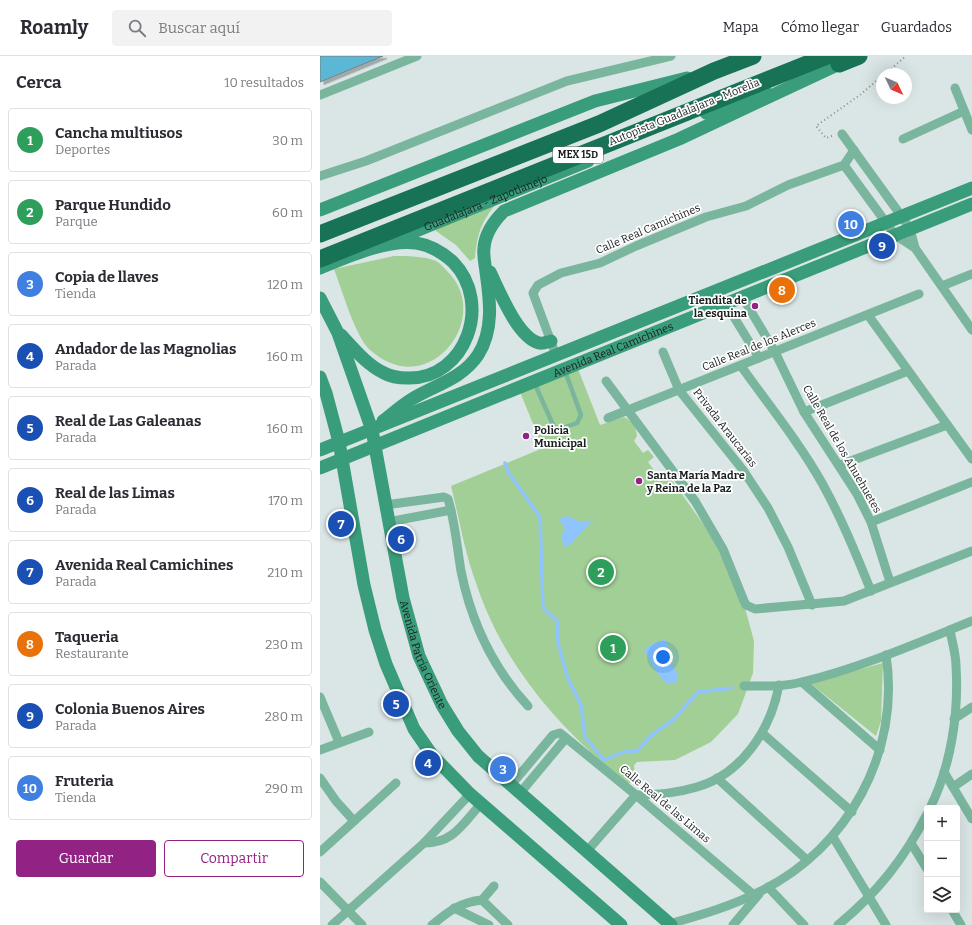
<!DOCTYPE html>
<html lang="es">
<head>
<meta charset="utf-8">
<style>
	:root { --surface:#fff; --page:#f2f2f3; --text:#2b2b33; --muted:#7c7c81; --line:#e1e1e2; --accent:#922384 }
	body { margin:0; font-family:Bitter,serif; background:var(--page); color:var(--text) }
	.controls { position:absolute; right:12px; bottom:12px; display:grid; overflow:hidden; border-radius:4px; box-shadow:0 4px 16px #0002 }
	.controls button { width:36px; height:36px; display:grid; place-items:center; padding:0; border:0; border-bottom:1px solid var(--line); background:var(--surface); color:var(--text); font:20px sans-serif }
	.compass { position:absolute; left:556px; top:12px; width:36px; height:36px; border-radius:50%; background:var(--surface); box-shadow:0 4px 16px #0002; rotate:134deg }
	.you { position:absolute; left:343px; top:601px; width:14px; height:14px; margin:-10px; border:3px solid #fff; border-radius:50%; background:#1a73e8; box-shadow:0 0 0 6px #1a73e833 }
	.badge { display:grid; place-items:center; width:26px; height:26px; border-radius:50%; background:var(--accent); color:#fff; font-size:13px; font-weight:700 }
	.pin { position:absolute; translate:-50% -50%; border:2px solid #fff; box-shadow:0 1px 4px #0006 }
	.list { margin:0; padding:0; list-style:none }
	h2 { display:flex; justify-content:space-between; align-items:center; height:52px; margin:0; padding:0 16px; font-size:17px }
	h2 small { font-size:13px; font-weight:400; color:var(--muted) }
	.list li { display:grid; grid-template-columns:26px 1fr auto; gap:12px; align-items:center; box-sizing:border-box; height:64px; margin:0 8px 8px; padding:0 8px; border:1px solid var(--line); border-radius:4px }
	.list b { display:block; font-size:15px; white-space:nowrap }
	.list p { margin:0; font-size:13px; white-space:nowrap; color:var(--muted) }
	.list em { font-size:13px; font-style:normal; color:var(--muted) }
	.actions { display:flex; gap:8px; padding:12px 16px }
	.actions a { flex:1; padding:9px 0; border:1px solid var(--accent); border-radius:4px; text-align:center; font-size:14px; color:var(--accent) }
	.actions .main { background:var(--accent); color:#fff }
	.icon { flex:none; width:22px; height:22px; fill:none; stroke:currentColor; stroke-width:2; stroke-linecap:round; stroke-linejoin:round }
	.map { position:relative; flex:none; width:652px; height:869px; overflow:hidden }
	header { display:flex; align-items:center; gap:24px; box-sizing:border-box; height:56px; padding:0 20px; background:var(--surface); border-bottom:1px solid var(--line) }
	header strong { font-size:19px }
	nav { display:flex; gap:22px; margin-inline-start:auto; font-size:14px }
	.search { width:280px; height:36px; background:var(--page); display:flex; align-items:center; gap:10px; box-sizing:border-box; padding:0 14px; border-radius:4px; color:var(--muted); font-size:15px }
	main { display:flex }
	aside { flex:1; background:var(--surface) }
	.map>svg:first-child { display:block }
	.green { fill:#a2cf95 }
	.water { fill:#8fc4fc }
	.lines { fill:none; stroke-linecap:round; stroke-linejoin:round }
	.stream { stroke:#8fc4fc; stroke-width:3.5 }
	.building { fill:#5cb7d5; stroke:#767f82; filter:url(#shadow) }
	.path { stroke:#878f8f; stroke-width:2; stroke-dasharray:1 3; stroke-linecap:butt }
	.lane { stroke:#7ab59d; stroke-width:4.5 }
	.street { stroke:#7ab59d; stroke-width:9 }
	.secondary { stroke:#399d7b; stroke-width:13 }
	.highway { stroke:#177256; stroke-width:17 }
	.poi-dot { fill:#922384; stroke:#fff; stroke-width:1.5 }
	.labels { text-anchor:middle; dominant-baseline:central; stroke-width:3.5; stroke-linejoin:round; paint-order:stroke }
	.shield { fill:#fff; stroke:#5f6262; stroke-width:1 }
	.shield-label { font-size:10px; font-weight:bold; fill:#1b1f1f }
	.street-label { font-size:11px; fill:#1b1f1f; stroke:#fff }
	.poi-label { font-size:11px; font-weight:bold; fill:#1b1f1f; stroke:#fff; text-anchor:start }
</style>
</head>
<body>
<header>
<strong>Roamly</strong>
<div class="search"><svg class="icon" aria-label="search" viewBox="0 0 24 24"><circle cx="10" cy="10" r="6"/><path d="M15 15l6 6"/></svg>Buscar aquí</div>
<nav><a>Mapa</a><a>Cómo llegar</a><a>Guardados</a></nav>
</header>
<main>
<aside>
<h2>Cerca<small>10 resultados</small></h2>
<ul class="list">
<li><span class="badge" style="background:#2e9e5b">1</span><div><b>Cancha multiusos</b><p>Deportes</p></div><em>30 m</em></li>
<li><span class="badge" style="background:#2e9e5b">2</span><div><b>Parque Hundido</b><p>Parque</p></div><em>60 m</em></li>
<li><span class="badge" style="background:#3f7fe0">3</span><div><b>Copia de llaves</b><p>Tienda</p></div><em>120 m</em></li>
<li><span class="badge" style="background:#1a4fb4">4</span><div><b>Andador de las Magnolias</b><p>Parada</p></div><em>160 m</em></li>
<li><span class="badge" style="background:#1a4fb4">5</span><div><b>Real de Las Galeanas</b><p>Parada</p></div><em>160 m</em></li>
<li><span class="badge" style="background:#1a4fb4">6</span><div><b>Real de las Limas</b><p>Parada</p></div><em>170 m</em></li>
<li><span class="badge" style="background:#1a4fb4">7</span><div><b>Avenida Real Camichines</b><p>Parada</p></div><em>210 m</em></li>
<li><span class="badge" style="background:#e8710a">8</span><div><b>Taqueria</b><p>Restaurante</p></div><em>230 m</em></li>
<li><span class="badge" style="background:#1a4fb4">9</span><div><b>Colonia Buenos Aires</b><p>Parada</p></div><em>280 m</em></li>
<li><span class="badge" style="background:#3f7fe0">10</span><div><b>Fruteria</b><p>Tienda</p></div><em>290 m</em></li>
</ul>
<div class="actions"><a class="main">Guardar</a><a>Compartir</a></div>
</aside>
<div class="map">
<svg width="652" height="869" viewBox="0 0 652 869">
	<defs>
		<filter id="shadow"><feDropShadow dx="4" dy="2.5" stdDeviation="0" flood-color="#0004"/></filter>
	</defs>
	<rect width="100%" height="100%" fill="#dae5e5"/>
	<g class="green">
		<path d="M175 149C161 167 157 178 155 202L150 205 136 189 116 175 117 171Z"/>
		<path d="M74 200C88 200 103 200 116 205 120 207 124 212 127 215 175 261 108 348 49 293 35 279 22 234 14 213Z"/>
		<path d="M258 313 280 369 304 361C313 366 316 370 317 380L314 385 323 397 328 394 334 401 328 406 339 421 346 419 349 420 388 475 407 508 425 552 434 585 433 617 418 658 391 686 355 704 317 706 314 709 315 721 310 727H307C239 673 182 608 155 524 144 494 139 461 131 430L223 392 200 336Z"/>
		<path d="M563 607 561 665 556 680 490 627Z"/>
	</g>
	<g class="water">
		<path d="M248 460 260 466 273 464 251 488 244 491 241 480 245 473 239 463Z"/>
		<path d="M346 583 349 605 358 618 356 627 347 628 338 618 324 594 330 589Z"/>
	</g>
	<g class="lines">
		<path class="stream" d="M185 407 188 416 220 461 223 552 237 565 238 587 248 623 261 649 265 681 284 704 304 696 317 695 333 678 353 664 378 636 412 632"/>
	</g>
	<path class="building" d="M0 0H63L0 26Z"/>
	<g class="lines">
		<g class="path">
			<path d="M565 18 586 0"/>
			<path d="M512 80 506 82 496 70 540 39 562 20"/>
		</g>
		<path class="lane" d="M214 326 234 371 240 373 257 367 261 359 245 315"/>
		<g class="street">
			<path d="M635 32 652 74"/>
			<path d="M0 39 97 0"/>
			<path d="M522 78 582 161 590 173 595 192 652 274"/>
			<path d="M583 83 644 55"/>
			<path d="M524 109 575 179 595 192"/>
			<path d="M0 120 46 105 247 25 351 0"/>
			<path d="M622 230 652 218"/>
			<path d="M398 235 439 302"/>
			<path d="M422 240 455 296 484 356 537 438 551 466 570 526"/>
			<path d="M548 259 652 403"/>
			<path d="M343 296 359 334 423 414 448 452 468 491 492 549"/>
			<path d="M236 299 214 240 213 237 218 229 241 217 280 207 316 190 386 161 426 150 468 129 524 109 534 94"/>
			<path d="M421 310C448 348 479 386 502 427 521 461 536 498 551 535"/>
			<path d="M286 325 375 445 403 493 424 545 426 549 435 553 524 545 652 495"/>
			<path d="M484 356 588 315"/>
			<path d="M288 362 599 238"/>
			<path d="M520 409 627 369"/>
			<path d="M65 449 124 441 128 443C135 466 137 491 141 515 151 565 173 612 208 650"/>
			<path d="M68 466 131 454"/>
			<path d="M551 466 652 426"/>
			<path d="M482 626 560 694"/>
			<path d="M424 630C443 630 463 631 482 626 540 612 597 587 652 565"/>
			<path d="M0 641 19 686"/>
			<path d="M634 663 652 651"/>
			<path d="M443 678 532 756"/>
			<path d="M0 694 49 676"/>
			<path d="M624 716 652 763"/>
			<path d="M0 722 16 745 34 765"/>
			<path d="M397 722 487 804"/>
			<path d="M191 729 233 679 240 677 316 739 436 841"/>
			<path d="M633 731 652 718"/>
			<path d="M200 737 246 682"/>
			<path d="M610 752C631 710 639 657 636 610 636 598 632 586 630 574"/>
			<path d="M513 781 566 869"/>
			<path d="M104 787C134 787 142 768 161 748"/>
			<path d="M591 787 607 813"/>
			<path d="M267 795 316 739C337 739 357 737 377 731 422 718 451 673 459 629"/>
			<path d="M0 796 76 727"/>
			<path d="M0 826 42 869"/>
			<path d="M448 831 484 869"/>
			<path d="M162 844 174 830"/>
			<path d="M134 852 169 869"/>
			<path d="M632 854 641 869"/>
			<path d="M349 868C381 859 412 850 441 835 528 792 581 696 566 599"/>
			<path d="M12 869 104 787 150 738"/>
			<path d="M112 869C128 856 140 846 162 844L188 869"/>
			<path d="M413 869 439 838"/>
			<path d="M518 869C557 837 584 803 607 758"/>
		</g>
		<g class="secondary">
			<path d="M386 57 445 35"/>
			<path d="M0 154 275 45 367 22"/>
			<path id="s1" d="M59 190 268 105"/>
			<path d="M0 212C27 201 67 183 96 187 109 189 123 197 133 206 173 247 146 323 88 322 80 322 71 321 64 317 47 309 34 293 21 279"/>
			<path d="M170 216C179 234 197 281 219 287 223 288 227 286 231 285"/>
			<path id="s2" d="M0 242 18 277 52 374 83 542 99 600 122 649 138 675 158 700 351 869"/>
			<path d="M0 321 6 337 19 386 44 529 55 574 66 608 94 673 112 699 150 738 301 869"/>
			<path d="M63 365C72 358 82 349 92 343 115 329 142 323 158 299 174 274 170 244 166 216 165 208 163 199 164 192 165 177 174 165 184 155L359 83 519 8"/>
			<path d="M0 394 652 132"/>
			<path id="s3" d="M0 412 652 148"/>
		</g>
		<g class="highway">
			<path d="M519 8 539 0"/>
			<path d="M0 178 279 68 394 15 433 0"/>
			<path d="M0 203 507 0"/>
		</g>
	</g>
	<g class="poi-dot">
		<circle cx="435" cy="250" r="4"/>
		<circle cx="206" cy="380" r="4"/>
		<circle cx="319" cy="425" r="4"/>
	</g>
	<g class="labels">
		<rect class="shield" x="233" y="91" width="50" height="16" rx="3"/>
		<g class="shield-label">
			<text x="258" y="99">MEX 15D</text>
		</g>
		<g class="street-label">
			<text transform="translate(364 56) rotate(-22)">Autopista Guadalajara - Morelia</text>
			<text stroke="none"><textPath href="#s1" startOffset="115">Guadalajara - Zapotlanejo</textPath></text>
			<text transform="translate(328 173) rotate(-23)">Calle Real Camichines</text>
			<text transform="translate(439 289) rotate(-22)">Calle Real de los Alerces</text>
			<text stroke="none"><textPath href="#s3" startOffset="316">Avenida Real Camichines</textPath></text>
			<text transform="translate(405 372) rotate(52)">Privada Araucarias</text>
			<text transform="translate(522 393) rotate(60)">Calle Real de los Ahuehuetes</text>
			<text stroke="none"><textPath href="#s2" startOffset="373">Avenida Patria Oriente</textPath></text>
			<text transform="translate(345 748) rotate(40)">Calle Real de las Limas</text>
		</g>
		<g class="poi-label">
			<text x="427" y="244" text-anchor="end">Tiendita de<tspan x="427" dy="13">la esquina</tspan></text>
			<text x="214" y="374">Policia<tspan x="214" dy="13">Municipal</tspan></text>
			<text x="327" y="419">Santa María Madre<tspan x="327" dy="13">y Reina de la Paz</tspan></text>
		</g>
	</g>
</svg>
<div class="controls">
<button>+</button>
<button>−</button>
<button><svg class="icon" aria-label="layers" viewBox="0 0 24 24"><path d="M12 4l9 5-9 5-9-5zM3 14l9 5 9-5"/></svg></button>
</div>
<svg class="compass" viewBox="-18 -18 36 36"><path d="M0-13l5 13h-10z" fill="#e53935"/><path d="M0 13l5-13h-10z" fill="#7c7c81"/></svg>
<div class="you"></div>
<div class="pin badge" style="left:293px;top:592px;background:#2e9e5b">1</div>
<div class="pin badge" style="left:281px;top:516px;background:#2e9e5b">2</div>
<div class="pin badge" style="left:183px;top:713px;background:#3f7fe0">3</div>
<div class="pin badge" style="left:108px;top:707px;background:#1a4fb4">4</div>
<div class="pin badge" style="left:76px;top:648px;background:#1a4fb4">5</div>
<div class="pin badge" style="left:81px;top:483px;background:#1a4fb4">6</div>
<div class="pin badge" style="left:21px;top:468px;background:#1a4fb4">7</div>
<div class="pin badge" style="left:462px;top:234px;background:#e8710a">8</div>
<div class="pin badge" style="left:562px;top:190px;background:#1a4fb4">9</div>
<div class="pin badge" style="left:531px;top:168px;background:#3f7fe0">10</div>
</div>
</main>
</body>
</html>
